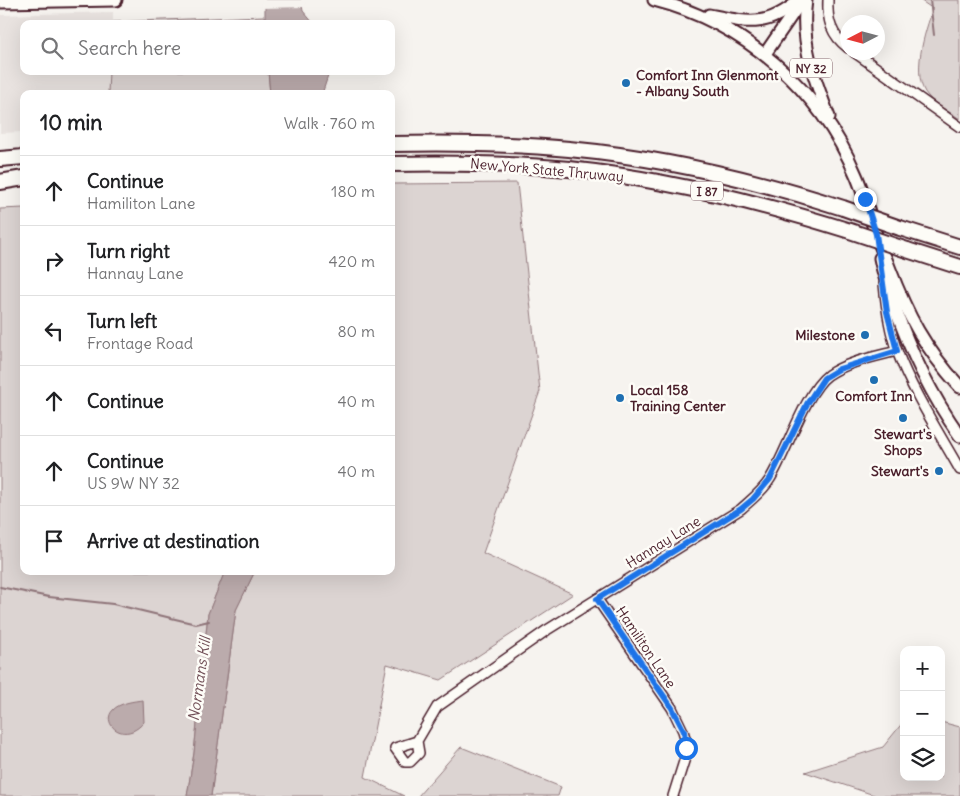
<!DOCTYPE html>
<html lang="en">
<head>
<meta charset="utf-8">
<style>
	:root { --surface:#fff; --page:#f2f2f2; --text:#202124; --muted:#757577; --line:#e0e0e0 }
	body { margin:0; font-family:Delius,sans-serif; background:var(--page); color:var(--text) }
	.controls { position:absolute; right:15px; bottom:15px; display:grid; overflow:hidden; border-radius:10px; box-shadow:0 5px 20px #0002 }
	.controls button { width:45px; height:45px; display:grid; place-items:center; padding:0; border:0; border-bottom:1px solid var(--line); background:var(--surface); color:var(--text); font:25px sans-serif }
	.compass { position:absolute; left:840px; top:15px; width:45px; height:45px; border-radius:50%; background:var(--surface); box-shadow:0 5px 20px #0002; rotate:264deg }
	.stop { position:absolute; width:15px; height:15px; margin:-11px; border:4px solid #1a73e8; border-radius:50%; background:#fff }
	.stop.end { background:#1a73e8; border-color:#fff; box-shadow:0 1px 5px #0008 }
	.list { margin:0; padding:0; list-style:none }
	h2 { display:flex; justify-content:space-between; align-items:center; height:65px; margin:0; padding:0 20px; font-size:21px }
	h2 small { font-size:16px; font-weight:400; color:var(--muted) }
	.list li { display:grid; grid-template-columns:32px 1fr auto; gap:15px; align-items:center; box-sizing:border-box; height:70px; padding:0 20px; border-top:1px solid var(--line) }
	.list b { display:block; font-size:19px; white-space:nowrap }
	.list p { margin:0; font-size:16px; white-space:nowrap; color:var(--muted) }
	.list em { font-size:16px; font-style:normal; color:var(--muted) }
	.icon { flex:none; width:28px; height:28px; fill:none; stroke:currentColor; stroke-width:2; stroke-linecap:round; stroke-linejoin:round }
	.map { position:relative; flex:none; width:960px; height:796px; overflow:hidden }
	.search { position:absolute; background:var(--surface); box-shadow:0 5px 20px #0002; left:20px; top:20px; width:375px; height:55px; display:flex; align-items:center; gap:12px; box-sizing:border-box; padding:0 18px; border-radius:10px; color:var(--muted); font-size:19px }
	.panel { position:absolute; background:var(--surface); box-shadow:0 5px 20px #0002; left:20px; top:90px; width:375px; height:485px; border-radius:10px }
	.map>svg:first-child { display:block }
	.built { fill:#e9e3e0 }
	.green { fill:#dcd4d2; stroke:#937a7e }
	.water { fill:#bbabac; stroke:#8e7378 }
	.pier { fill:#f6f3ef }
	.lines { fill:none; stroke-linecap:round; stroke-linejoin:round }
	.stream { stroke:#8e7378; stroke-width:2 }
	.minor-casing { stroke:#4a1f2b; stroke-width:12 }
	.major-casing { stroke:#4a1f2b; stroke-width:15 }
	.highway-casing { stroke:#4a1f2b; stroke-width:18 }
	.minor { stroke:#fdfcf7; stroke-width:9 }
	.major { stroke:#fdfcf7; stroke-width:11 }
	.highway { stroke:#fdfcf7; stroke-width:14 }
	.highway-bridge-casing { stroke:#4a1f2b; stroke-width:18; stroke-linecap:butt }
	.highway-bridge { stroke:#fdfcf7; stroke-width:14 }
	.route { stroke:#1a73e8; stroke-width:6 }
	.poi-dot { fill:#1f6fb2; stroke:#fdfcf7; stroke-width:2 }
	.labels { text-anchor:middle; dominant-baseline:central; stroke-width:5; stroke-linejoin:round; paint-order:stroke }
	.shield { fill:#fdfcf7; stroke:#806168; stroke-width:1 }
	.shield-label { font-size:12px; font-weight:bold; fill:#4a1f2b }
	.poi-label { font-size:14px; font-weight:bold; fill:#4a1f2b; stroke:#fdfcf7; text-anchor:start }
	.street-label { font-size:14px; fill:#4a1f2b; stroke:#fdfcf7 }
	.water-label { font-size:15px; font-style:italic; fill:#725058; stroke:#fdfcf7 }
</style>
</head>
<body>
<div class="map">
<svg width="960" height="796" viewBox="0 0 960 796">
	<rect width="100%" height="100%" fill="#f6f3ef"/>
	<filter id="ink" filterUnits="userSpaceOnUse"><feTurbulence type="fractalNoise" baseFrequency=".02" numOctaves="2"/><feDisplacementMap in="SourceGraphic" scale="10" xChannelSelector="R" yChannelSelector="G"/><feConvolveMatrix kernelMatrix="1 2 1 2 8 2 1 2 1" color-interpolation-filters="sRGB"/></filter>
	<g filter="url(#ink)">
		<path class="built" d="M113 12V24H24V71H109L108 94H24V132L0 133V15Z"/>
		<g class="green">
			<path d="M920 0H960V119C950 112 936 105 928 96 910 77 925 31 933 9Z"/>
			<path d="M264 16 265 24H113V22Z"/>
			<path d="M109 71H268L270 94H108Z"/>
			<path d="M517 183 540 391 483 553 573 594 441 680 387 664 365 777 404 796H211L236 610 255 571H391V184Z"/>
			<path d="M24 208V571H225L208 614 194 753 187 796H0V209Z"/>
			<path d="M904 721V777H941V722L960 727V796H877L805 772 883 747Z"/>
			<path d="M461 747 561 787 558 796H418Z"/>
		</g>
		<g class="water">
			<path d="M265 0H301L303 11 314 24H265Z"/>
			<path d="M268 71H329V73L322 94H270Z"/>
			<path d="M225 571H255L236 610 211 796H187L194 753 208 614Z"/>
			<path d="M143 700 144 722C124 746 100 723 113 710 119 703 134 701 143 700Z"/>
		</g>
		<path class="pier" d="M262 0H304L305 7 262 8Z"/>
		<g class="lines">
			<g class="stream">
				<path d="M930 0 934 35"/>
				<path d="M0 587 49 597 113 604 196 624 209 621"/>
			</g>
			<g class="minor-casing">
				<g id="minor">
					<path d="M828 0C827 20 831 35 848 48"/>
					<path d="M854 52 960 127"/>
					<path d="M884 284C886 306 889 330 897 351 913 393 938 431 960 470"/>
					<path d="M597 599 672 708 683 731 686 741 685 758 673 796"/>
					<path d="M417 741 395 748 405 762H410L419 753 417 741 437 707 547 630 741 509C751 500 763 491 770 479 786 454 805 392 828 375 847 362 874 357 897 351"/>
				</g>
			</g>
			<g class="major-casing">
				<g id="major">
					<path d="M654 0C744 23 820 89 856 175 864 193 869 213 875 232 879 244 885 256 889 267 908 317 924 347 960 387"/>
					<path d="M806 0C800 42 814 78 829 117"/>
					<path d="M0 2 116 0"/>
					<path d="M709 15C750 23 766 28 800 0"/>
					<path d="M765 54 798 6"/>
					<path d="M880 258C883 274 888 287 893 302 909 349 931 395 960 436"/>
				</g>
			</g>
			<g class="highway-casing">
				<g id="highway">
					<path d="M391 144C451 143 510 143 569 149 663 158 754 179 843 208"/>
					<path d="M0 159 24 157"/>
					<path d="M391 164C451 163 510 163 569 169 666 179 758 202 850 231"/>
					<path d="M0 182 24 178"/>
					<path d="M900 228 960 247"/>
					<path d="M907 250 960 267"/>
				</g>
			</g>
			<use href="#minor" class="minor"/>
			<use href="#major" class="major"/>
			<use href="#highway" class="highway"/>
			<g class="highway-bridge-casing">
				<g id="highway-bridge">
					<path d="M843 208 900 228"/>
					<path d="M850 231 907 250"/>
				</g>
			</g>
			<use href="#highway-bridge" class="highway-bridge"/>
		</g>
	</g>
	<g class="lines" filter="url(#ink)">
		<path class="route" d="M686 748 684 731 672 708 597 599 741 509 753 499 770 479 807 404 824 378 839 369 897 351 887 312 876 234 865 199"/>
	</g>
	<g class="poi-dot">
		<circle cx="626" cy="83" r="5"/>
		<circle cx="865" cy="335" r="5"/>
		<circle cx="874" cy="380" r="5"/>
		<circle cx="620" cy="398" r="5"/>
		<circle cx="903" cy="418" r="5"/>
		<circle cx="939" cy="471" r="5"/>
	</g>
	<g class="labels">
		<g class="shield">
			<rect x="790" y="58.5" width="42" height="19" rx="4"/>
			<rect x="691" y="181.5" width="32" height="19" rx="4"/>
		</g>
		<g class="shield-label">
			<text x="811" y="68">NY 32</text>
			<text x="707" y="191">I 87</text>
		</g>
		<g class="poi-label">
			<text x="636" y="75">Comfort Inn Glenmont<tspan x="636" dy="16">- Albany South</tspan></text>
			<text x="855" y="335" text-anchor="end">Milestone</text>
			<text x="630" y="390">Local 158<tspan x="630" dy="16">Training Center</tspan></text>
			<text x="874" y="396" text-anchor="middle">Comfort Inn</text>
			<text x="903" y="434" text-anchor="middle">Stewart's<tspan x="903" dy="16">Shops</tspan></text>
			<text x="929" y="471" text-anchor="end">Stewart's</text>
		</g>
		<g class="street-label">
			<text transform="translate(547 170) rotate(5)">New York State Thruway</text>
			<text transform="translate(663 542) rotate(-32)">Hannay Lane</text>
			<text transform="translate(646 647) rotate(56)">Hamiliton Lane</text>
		</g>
		<g class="water-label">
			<text transform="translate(199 679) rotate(-82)">Normans Kill</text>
		</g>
	</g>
</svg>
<div class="controls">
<button>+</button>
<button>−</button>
<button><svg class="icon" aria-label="layers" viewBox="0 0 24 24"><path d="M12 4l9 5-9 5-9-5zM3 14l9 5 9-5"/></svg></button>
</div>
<svg class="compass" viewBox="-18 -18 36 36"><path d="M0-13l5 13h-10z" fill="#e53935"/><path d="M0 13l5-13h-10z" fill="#757577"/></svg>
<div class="stop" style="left:686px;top:748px"></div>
<div class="stop end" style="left:865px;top:199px"></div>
<div class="search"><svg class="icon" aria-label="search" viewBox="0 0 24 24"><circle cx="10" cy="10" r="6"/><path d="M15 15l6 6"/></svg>Search here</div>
<section class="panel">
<h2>10 min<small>Walk · 760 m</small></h2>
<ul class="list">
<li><svg class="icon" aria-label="ahead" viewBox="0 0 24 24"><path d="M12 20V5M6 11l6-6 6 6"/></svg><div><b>Continue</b><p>Hamiliton Lane</p></div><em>180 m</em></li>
<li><svg class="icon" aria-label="right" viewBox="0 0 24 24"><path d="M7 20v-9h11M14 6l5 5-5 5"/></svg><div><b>Turn right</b><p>Hannay Lane</p></div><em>420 m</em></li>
<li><svg class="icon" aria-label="left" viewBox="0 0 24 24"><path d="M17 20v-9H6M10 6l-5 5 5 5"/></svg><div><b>Turn left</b><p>Frontage Road</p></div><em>80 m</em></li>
<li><svg class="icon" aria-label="ahead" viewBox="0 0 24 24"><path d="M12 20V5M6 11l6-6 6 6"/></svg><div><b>Continue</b></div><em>40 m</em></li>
<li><svg class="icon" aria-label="ahead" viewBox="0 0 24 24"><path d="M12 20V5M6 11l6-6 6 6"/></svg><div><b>Continue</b><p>US 9W NY 32</p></div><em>40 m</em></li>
<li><svg class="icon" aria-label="arrive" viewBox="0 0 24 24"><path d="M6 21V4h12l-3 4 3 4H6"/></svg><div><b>Arrive at destination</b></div></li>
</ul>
</section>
</div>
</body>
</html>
